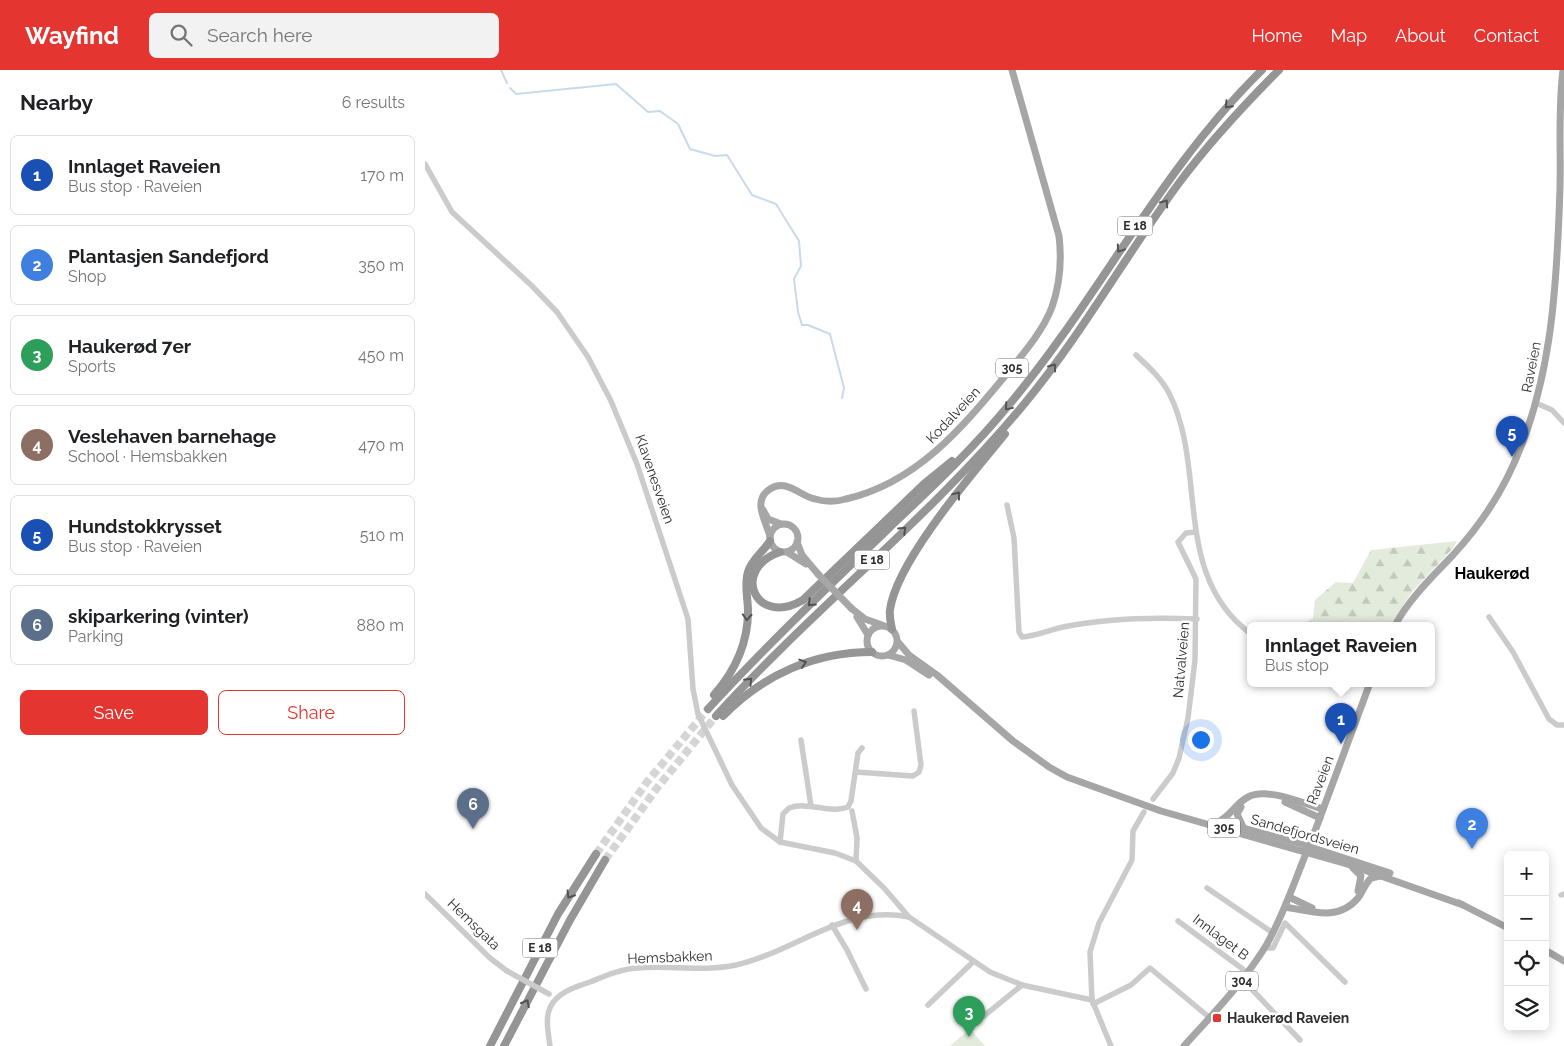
<!DOCTYPE html>
<html lang="en">
<head>
<meta charset="utf-8">
<style>
	:root { --surface:#fff; --page:#f2f2f2; --text:#202124; --muted:#757577; --line:#e0e0e0; --accent:#e53530 }
	body { margin:0; font-family:Raleway,sans-serif; background:var(--page); color:var(--text) }
	.controls { position:absolute; right:15px; bottom:15px; display:grid; overflow:hidden; border-radius:8px; box-shadow:0 2px 12px #0003 }
	.controls button { width:45px; height:45px; display:grid; place-items:center; padding:0; border:0; border-bottom:1px solid var(--line); background:var(--surface); color:var(--text); font:25px sans-serif }
	.you { position:absolute; left:775px; top:669px; width:18px; height:18px; margin:-12px; border:4px solid #fff; border-radius:50%; background:#1a73e8; box-shadow:0 0 0 8px #1a73e833 }
	.badge { display:grid; place-items:center; width:32px; height:32px; border-radius:50%; background:var(--accent); color:#fff; font-size:16px; font-weight:700 }
	.pin { position:absolute; translate:-50% -41px; filter:drop-shadow(0 1px 2px #0008) }
	.pin::after { content:''; position:absolute; top:26px; width:18px; height:15px; background:inherit; clip-path:polygon(0 0,100% 0,50% 100%) }
	.popup { position:absolute; left:822px; top:552px; width:188px; height:65px; box-sizing:border-box; display:grid; place-content:center; border-radius:8px; background:var(--surface); filter:drop-shadow(0 1px 4px #0005); font-size:16px; white-space:nowrap; color:var(--muted) }
	.popup b { font-size:19px; color:var(--text) }
	.popup::after { content:''; position:absolute; left:50%; top:100%; margin-left:-10px; border:10px solid transparent; border-top-color:var(--surface) }
	.list { margin:0; padding:0; list-style:none }
	h2 { display:flex; justify-content:space-between; align-items:center; height:65px; margin:0; padding:0 20px; font-size:21px }
	h2 small { font-size:16px; font-weight:400; color:var(--muted) }
	.list li { display:grid; grid-template-columns:32px 1fr auto; gap:15px; align-items:center; box-sizing:border-box; height:80px; margin:0 10px 10px; padding:0 10px; border:1px solid var(--line); border-radius:8px }
	.list b { display:block; font-size:19px; white-space:nowrap }
	.list p { margin:0; font-size:16px; white-space:nowrap; color:var(--muted) }
	.list em { font-size:16px; font-style:normal; color:var(--muted) }
	.actions { display:flex; gap:10px; padding:15px 20px }
	.actions a { flex:1; padding:11px 0; border:1px solid var(--accent); border-radius:8px; text-align:center; font-size:18px; color:var(--accent) }
	.actions .main { background:var(--accent); color:#fff }
	.icon { flex:none; width:28px; height:28px; fill:none; stroke:currentColor; stroke-width:2; stroke-linecap:round; stroke-linejoin:round }
	.map { position:relative; flex:none; width:1139px; height:976px; overflow:hidden }
	header { display:flex; align-items:center; gap:30px; box-sizing:border-box; height:70px; padding:0 25px; background:var(--accent); color:#fff }
	header strong { font-size:24px }
	nav { display:flex; gap:28px; margin-inline-start:auto; font-size:18px }
	.search { width:350px; height:45px; background:var(--page); display:flex; align-items:center; gap:12px; box-sizing:border-box; padding:0 18px; border-radius:8px; color:var(--muted); font-size:19px }
	main { display:flex }
	aside { flex:1; background:var(--surface) }
	.map>svg:first-child { display:block }
	.forest { fill:url(#forest-firs) }
	.pitch { fill:#e3ebdc }
	.lines { fill:none; stroke-linecap:round; stroke-linejoin:round }
	.stream { stroke:#c8daeb; stroke-width:2 }
	.highway-tunnel { stroke:#d5d5d5; stroke-width:8; stroke-dasharray:8 4; stroke-linecap:butt }
	.minor { stroke:#cbcbcb; stroke-width:5.5 }
	.major { stroke:#a6a6a6; stroke-width:7 }
	.highway { stroke:#959595; stroke-width:8 }
	.minor-bridge { stroke:#cbcbcb; stroke-width:5.5 }
	.major-bridge { stroke:#a6a6a6; stroke-width:7 }
	.oneway { stroke:#525252 }
	.poi-dot { fill:#e53530; stroke:#fff; stroke-width:2 }
	.labels { text-anchor:middle; dominant-baseline:central; stroke-width:5; stroke-linejoin:round; paint-order:stroke }
	.shield { fill:#fff; stroke:#6d6d6d; stroke-width:1 }
	.shield-label { font-size:12px; font-weight:bold; fill:#2e2e2e }
	.street-label { font-size:14px; fill:#2e2e2e; stroke:#fff }
	.poi-label { font-size:14px; font-weight:bold; fill:#2e2e2e; stroke:#fff; text-anchor:start }
	.quarter-label { font-size:16px; font-weight:bold; fill:#000; stroke:#fff }
</style>
</head>
<body>
<header>
<strong>Wayfind</strong>
<div class="search"><svg class="icon" aria-label="search" viewBox="0 0 24 24"><circle cx="10" cy="10" r="6"/><path d="M15 15l6 6"/></svg>Search here</div>
<nav><a>Home</a><a>Map</a><a>About</a><a>Contact</a></nav>
</header>
<main>
<aside>
<h2>Nearby<small>6 results</small></h2>
<ul class="list">
<li><span class="badge" style="background:#1a4fb4">1</span><div><b>Innlaget Raveien</b><p>Bus stop · Raveien</p></div><em>170 m</em></li>
<li><span class="badge" style="background:#3f7fe0">2</span><div><b>Plantasjen Sandefjord</b><p>Shop</p></div><em>350 m</em></li>
<li><span class="badge" style="background:#2e9e5b">3</span><div><b>Haukerød 7er</b><p>Sports</p></div><em>450 m</em></li>
<li><span class="badge" style="background:#8d6e63">4</span><div><b>Veslehaven barnehage</b><p>School · Hemsbakken</p></div><em>470 m</em></li>
<li><span class="badge" style="background:#1a4fb4">5</span><div><b>Hundstokkrysset</b><p>Bus stop · Raveien</p></div><em>510 m</em></li>
<li><span class="badge" style="background:#5c6f8a">6</span><div><b>skiparkering (vinter)</b><p>Parking</p></div><em>880 m</em></li>
</ul>
<div class="actions"><a class="main">Save</a><a>Share</a></div>
</aside>
<div class="map">
<svg width="1139" height="976" viewBox="0 0 1139 976">
	<defs>
		<pattern id="forest-firs" width="22" height="20" patternUnits="userSpaceOnUse" patternTransform="scale(1.25)"><rect width="22" height="20" fill="#e3ebdc"/><path d="M5 1l3.5 6h-7zM16 11l3.5 6h-7z" fill="#c3cabd"/></pattern>
	</defs>
	<rect width="100%" height="100%" fill="#fff"/>
	<path class="forest" d="M1032 471 1029 477 987 522 965 555H876L888 548 890 530 911 512 928 513 946 480Z"/>
	<path class="pitch" d="M545 959 560 976H525Z"/>
	<g class="lines">
		<g class="stream">
			<path d="M76 0 82 13"/>
			<path d="M85 18 91 24 191 14 223 42 235 41 253 54 265 79 290 86 302 85 327 125 351 134 374 171 376 196 369 209 373 242 377 255H383L405 264 419 318 417 328"/>
		</g>
		<g class="highway-tunnel">
			<path d="M171 784 222 712 283 639"/>
			<path d="M180 790 232 718 291 646"/>
		</g>
		<g class="minor">
			<path d="M0 94 27 142 107 216 132 242 163 287 186 331 212 394 263 549 268 619 273 644 307 715 336 758 355 772 410 783 431 791 459 818 484 847 565 902 597 915 667 930"/>
			<path d="M711 285C724 297 736 308 744 323 783 400 746 505 826 564"/>
			<path d="M1111 333 1127 340 1139 353"/>
			<path d="M582 435 589 468 594 562 597 567C611 566 624 560 638 557 682 548 727 547 772 549"/>
			<path d="M1064 547 1088 582 1124 649 1132 655H1139"/>
			<path d="M936 613 944 616"/>
			<path d="M376 670 386 736"/>
			<path d="M431 702 488 706 494 702 496 695 489 641"/>
			<path d="M728 729 748 703 754 688 763 648 770 590 771 509 753 472 761 463 771 462"/>
			<path d="M427 741 432 768 431 791"/>
			<path d="M355 772 358 744 364 738C383 731 405 744 423 737L426 731 433 683 437 678"/>
			<path d="M782 818 848 863"/>
			<path d="M0 824 65 888 82 901"/>
			<path d="M1136 825 1139 824"/>
			<path d="M753 851 823 903"/>
			<path d="M407 855 422 880 441 919"/>
			<path d="M839 878H848L860 853 920 912"/>
			<path d="M818 910 875 970"/>
			<path d="M668 934 706 915 725 898 785 948"/>
			<path d="M503 935 548 892"/>
			<path d="M559 946 597 915"/>
			<path d="M125 976C123 961 118 941 131 929 140 920 153 916 165 912 180 906 196 899 212 898 245 895 279 902 311 895 372 881 419 834 484 847"/>
			<path d="M686 976 667 930 665 882 674 853 707 790 708 761 719 742"/>
		</g>
		<g class="major">
			<path d="M338 440 343 449 356 454"/>
			<circle cx="359" cy="468" r="14"/>
			<path d="M345 467C342 452 326 431 345 419 361 408 375 426 390 429 400 432 411 432 421 429 491 413 536 359 580 306 597 285 617 263 627 237 635 214 637 191 634 166L587 0"/>
			<path d="M372 472 377 485 393 504"/>
			<path d="M362 482 381 494"/>
			<path d="M426 538 440 549 457 555"/>
			<path d="M432 547 443 565"/>
			<path d="M970 555C985 528 1007 507 1028 485 1049 462 1068 436 1082 408 1127 319 1132 216 1135 117 1136 78 1133 39 1138 0"/>
			<circle cx="457" cy="571" r="15"/>
			<path d="M473 572 484 585 512 605 588 671 624 697 642 707 736 741 922 794 1038 835"/>
			<path d="M463 585 481 590 504 605"/>
			<path d="M860 732 895 748"/>
			<path d="M816 737 812 744 819 759"/>
			<path d="M793 752C806 746 811 733 823 727 842 717 877 733 898 739"/>
			<path d="M795 752 870 772 965 803"/>
			<path d="M890 761 945 613"/>
			<path d="M928 798 936 806 933 821"/>
			<path d="M864 827 887 838"/>
			<path d="M1034 833 1083 858"/>
			<path d="M860 837C886 841 913 852 933 828 938 821 940 814 946 808L955 806"/>
			<path d="M1120 880 1139 891"/>
			<path d="M759 976C789 943 819 912 842 874 856 849 866 822 876 796"/>
		</g>
		<g class="highway">
			<path d="M355 482C305 499 330 558 378 530L500 413 527 391"/>
			<path d="M467 559C466 553 464 547 465 540 471 492 548 403 580 364"/>
			<path d="M289 625C310 601 323 574 323 541 323 528 319 515 323 502 326 490 338 482 345 471"/>
			<path d="M283 639C341 576 403 517 464 458 505 419 547 380 583 336 674 228 735 100 837 0"/>
			<path d="M291 646C389 538 507 446 600 333 657 264 701 185 754 113 784 73 818 36 854 0"/>
			<path d="M298 646C338 605 389 582 447 582"/>
			<path d="M65 976 133 844 171 784"/>
			<path d="M79 976 145 850 180 790"/>
		</g>
		<path class="minor-bridge" d="M82 901 124 924"/>
		<g class="major-bridge">
			<path d="M393 504 426 538"/>
			<path d="M876 796 890 761"/>
		</g>
	</g>
	<defs><path id="oneway-chevron" d="M-2-3.5L2.5 0L-2 3.5" fill="none" stroke-width="1.6" stroke-linecap="round" stroke-linejoin="round" transform="scale(1.25)"/></defs>
	<g class="oneway">
		<use href="#oneway-chevron" transform="translate(803 35) rotate(133)"/>
		<use href="#oneway-chevron" transform="translate(740 133) rotate(-55)"/>
		<use href="#oneway-chevron" transform="translate(695 179) rotate(124)"/>
		<use href="#oneway-chevron" transform="translate(628 297) rotate(-54)"/>
		<use href="#oneway-chevron" transform="translate(583 337) rotate(130)"/>
		<use href="#oneway-chevron" transform="translate(532 425) rotate(-53)"/>
		<use href="#oneway-chevron" transform="translate(478 460) rotate(-44)"/>
		<use href="#oneway-chevron" transform="translate(386 533) rotate(136)"/>
		<use href="#oneway-chevron" transform="translate(322 547) rotate(93)"/>
		<use href="#oneway-chevron" transform="translate(378 593) rotate(-18)"/>
		<use href="#oneway-chevron" transform="translate(324 611) rotate(-46)"/>
		<use href="#oneway-chevron" transform="translate(145 825) rotate(122)"/>
		<use href="#oneway-chevron" transform="translate(101 933) rotate(-63)"/>
	</g>
	<rect class="poi-dot" x="787" y="943" width="10" height="10" rx="2.5"/>
	<g class="labels">
		<g class="shield">
			<rect x="692.5" y="146.5" width="35" height="19" rx="4"/>
			<rect x="571" y="288.5" width="32" height="19" rx="4"/>
			<rect x="429.5" y="480.5" width="35" height="19" rx="4"/>
			<rect x="783" y="748.5" width="32" height="19" rx="4"/>
			<rect x="97.5" y="868.5" width="35" height="19" rx="4"/>
			<rect x="801" y="901.5" width="32" height="19" rx="4"/>
		</g>
		<g class="shield-label">
			<text x="710" y="156">E 18</text>
			<text x="587" y="298">305</text>
			<text x="447" y="490">E 18</text>
			<text x="799" y="758">305</text>
			<text x="115" y="878">E 18</text>
			<text x="817" y="911">304</text>
		</g>
		<g class="street-label">
			<text transform="translate(1106 297) rotate(-79)">Raveien</text>
			<text transform="translate(528 345) rotate(-47)">Kodalveien</text>
			<text transform="translate(230 409) rotate(71)">Klavenesveien</text>
			<text transform="translate(756 590) rotate(-85)">Natvalveien</text>
			<text transform="translate(895 710) rotate(-69)">Raveien</text>
			<text transform="translate(880 764) rotate(16)">Sandefjordsveien</text>
			<text transform="translate(49 854) rotate(44)">Hemsgata</text>
			<text transform="translate(796 867) rotate(37)">Innlaget B</text>
			<text transform="translate(245 887) rotate(-2)">Hemsbakken</text>
		</g>
		<g class="poi-label">
			<text x="802" y="948">Haukerød Raveien</text>
		</g>
		<g class="quarter-label">
			<text x="1067" y="503">Haukerød</text>
		</g>
	</g>
</svg>
<div class="controls">
<button>+</button>
<button>−</button>
<button><svg class="icon" aria-label="locate" viewBox="0 0 24 24"><circle cx="12" cy="12" r="6"/><path d="M12 2v4M12 18v4M2 12h4M18 12h4"/></svg></button>
<button><svg class="icon" aria-label="layers" viewBox="0 0 24 24"><path d="M12 4l9 5-9 5-9-5zM3 14l9 5 9-5"/></svg></button>
</div>
<div class="you"></div>
<div class="pin badge" style="left:916px;top:674px;background:#1a4fb4">1</div>
<div class="popup"><b>Innlaget Raveien</b>Bus stop</div>
<div class="pin badge" style="left:1047px;top:779px;background:#3f7fe0">2</div>
<div class="pin badge" style="left:544px;top:967px;background:#2e9e5b">3</div>
<div class="pin badge" style="left:432px;top:860px;background:#8d6e63">4</div>
<div class="pin badge" style="left:1087px;top:387px;background:#1a4fb4">5</div>
<div class="pin badge" style="left:48px;top:759px;background:#5c6f8a">6</div>
</div>
</main>
</body>
</html>
